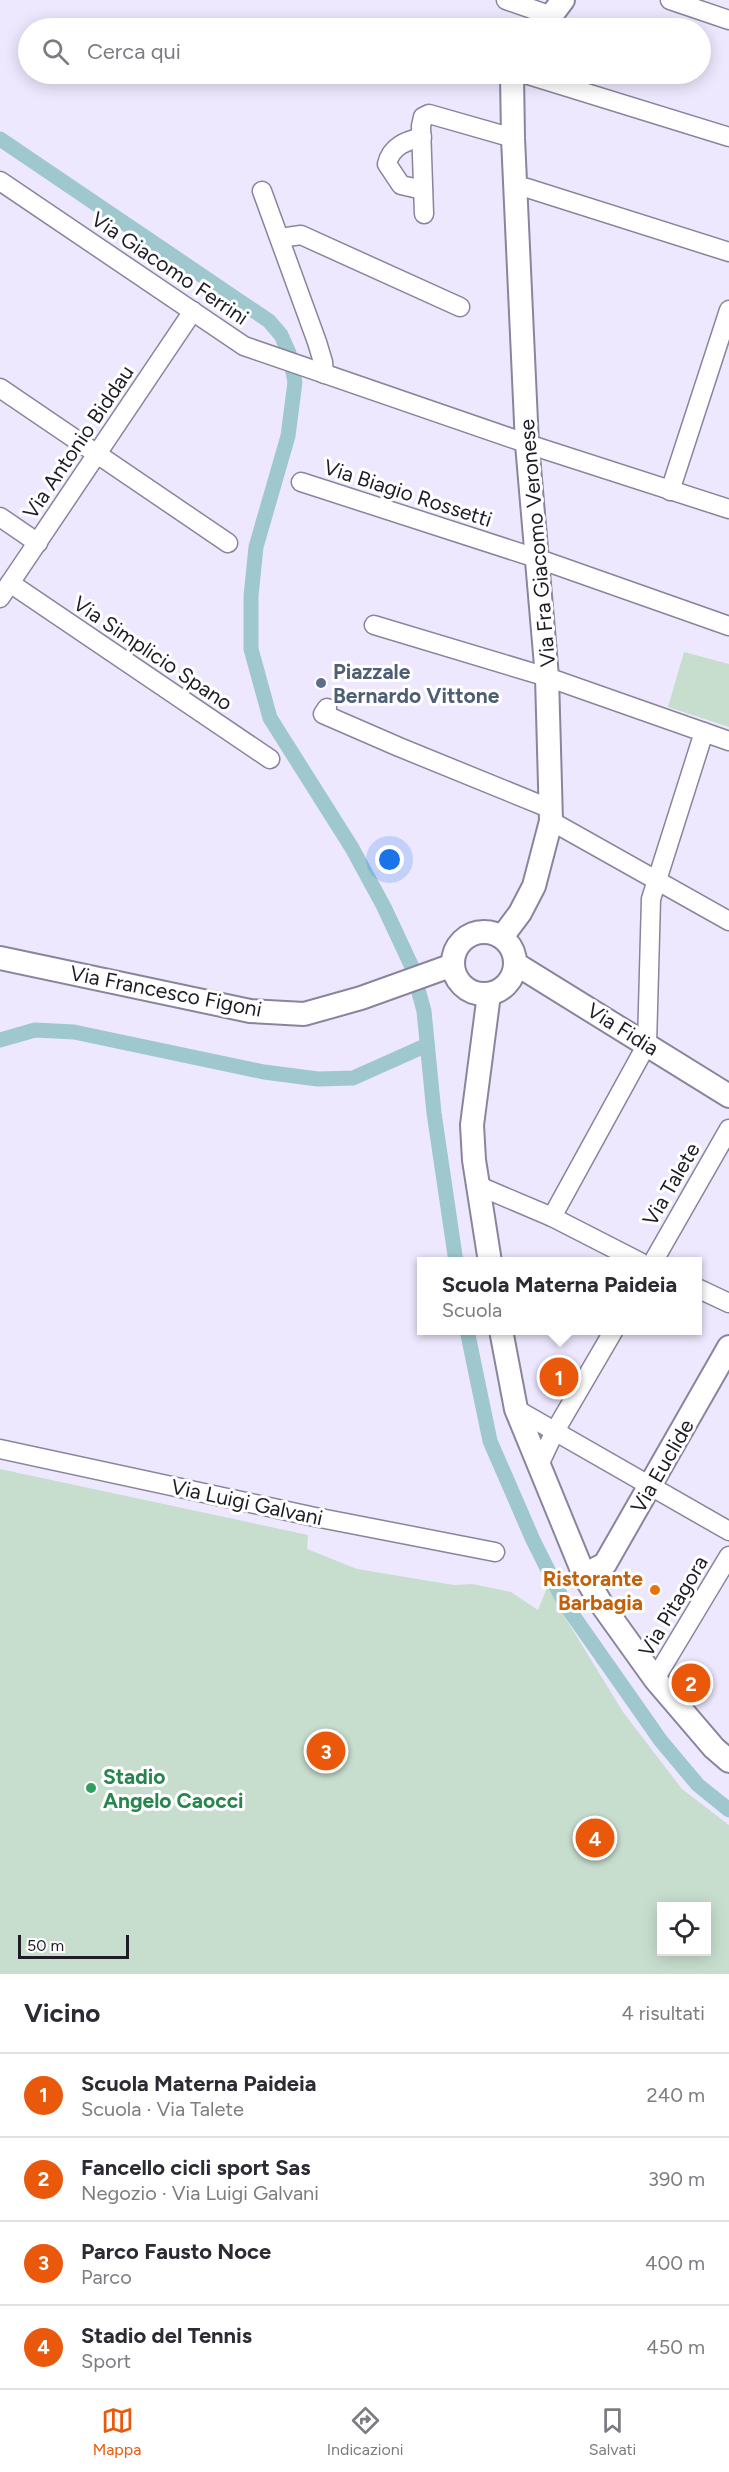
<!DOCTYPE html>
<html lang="it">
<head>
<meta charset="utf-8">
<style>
	:root { --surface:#fff; --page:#f7f7f7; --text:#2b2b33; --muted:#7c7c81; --line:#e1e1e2; --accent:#ea580c }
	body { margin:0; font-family:Figtree,sans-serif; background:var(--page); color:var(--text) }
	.controls { position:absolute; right:18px; bottom:18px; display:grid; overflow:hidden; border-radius:0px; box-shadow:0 3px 15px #0003 }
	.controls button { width:54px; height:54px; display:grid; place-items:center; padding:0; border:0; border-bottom:2px solid var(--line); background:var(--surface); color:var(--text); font:30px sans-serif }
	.scale { position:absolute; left:18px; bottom:15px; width:111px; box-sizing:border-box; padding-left:6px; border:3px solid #1f1c26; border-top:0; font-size:16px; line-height:21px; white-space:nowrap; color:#1f1c26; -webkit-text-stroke:4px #fff; paint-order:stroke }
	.you { position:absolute; left:390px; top:860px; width:21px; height:21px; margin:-15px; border:4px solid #fff; border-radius:50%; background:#1a73e8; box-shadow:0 0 0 9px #1a73e833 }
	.badge { display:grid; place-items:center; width:39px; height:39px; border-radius:50%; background:var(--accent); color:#fff; font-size:20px; font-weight:700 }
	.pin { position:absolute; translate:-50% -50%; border:3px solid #fff; box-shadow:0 2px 6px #0006 }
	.popup { position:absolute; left:417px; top:1257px; width:285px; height:78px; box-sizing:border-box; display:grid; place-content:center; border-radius:0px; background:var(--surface); filter:drop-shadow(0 2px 4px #0005); font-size:20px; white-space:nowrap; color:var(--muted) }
	.popup b { font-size:22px; color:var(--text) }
	.popup::after { content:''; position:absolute; left:50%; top:100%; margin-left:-12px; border:12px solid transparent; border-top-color:var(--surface) }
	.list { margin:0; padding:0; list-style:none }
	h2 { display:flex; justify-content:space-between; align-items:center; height:78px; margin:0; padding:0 24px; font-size:26px }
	h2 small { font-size:20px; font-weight:400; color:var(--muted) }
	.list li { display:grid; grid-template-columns:39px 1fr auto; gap:18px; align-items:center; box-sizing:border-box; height:84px; padding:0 24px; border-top:2px solid var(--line) }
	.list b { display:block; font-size:22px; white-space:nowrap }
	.list p { margin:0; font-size:20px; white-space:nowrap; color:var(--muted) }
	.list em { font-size:20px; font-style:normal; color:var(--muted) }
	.icon { flex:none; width:33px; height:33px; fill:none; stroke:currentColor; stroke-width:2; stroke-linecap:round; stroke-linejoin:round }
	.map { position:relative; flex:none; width:729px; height:1974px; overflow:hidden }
	.search { position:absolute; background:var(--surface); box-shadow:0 3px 15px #0003; left:18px; right:18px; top:18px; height:66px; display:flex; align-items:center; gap:15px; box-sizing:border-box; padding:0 21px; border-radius:33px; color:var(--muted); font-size:22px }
	.sheet { height:414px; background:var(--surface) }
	nav { display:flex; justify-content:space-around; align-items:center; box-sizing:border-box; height:84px; border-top:2px solid var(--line); background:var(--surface); font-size:16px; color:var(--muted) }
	nav a { display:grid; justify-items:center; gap:3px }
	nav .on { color:var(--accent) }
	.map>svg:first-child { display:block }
	.green { fill:#c7dece; fill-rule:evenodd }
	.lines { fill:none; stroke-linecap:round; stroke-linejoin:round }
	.canal { stroke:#9fc8ce; stroke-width:15 }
	.minor-casing { stroke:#8a849c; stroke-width:21 }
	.tertiary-casing { stroke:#8a849c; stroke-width:26 }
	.minor { stroke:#fff; stroke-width:18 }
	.tertiary { stroke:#fff; stroke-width:22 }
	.service-dot { fill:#5c6f8a; stroke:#fff; stroke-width:2 }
	.food-dot { fill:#e8710a; stroke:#fff; stroke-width:2 }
	.leisure-dot { fill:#2e9e5b; stroke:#fff; stroke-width:2 }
	.labels { text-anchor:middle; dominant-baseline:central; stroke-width:6; stroke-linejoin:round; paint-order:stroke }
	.street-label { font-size:21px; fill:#1f1c26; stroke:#fff }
	.service-label { font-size:21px; font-weight:bold; fill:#4e5e75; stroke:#fff; text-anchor:start }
	.food-label { font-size:21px; font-weight:bold; fill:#c56008; stroke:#fff; text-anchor:end }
	.leisure-label { font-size:21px; font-weight:bold; fill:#27864d; stroke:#fff; text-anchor:start }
</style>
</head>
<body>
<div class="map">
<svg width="729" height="1974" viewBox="0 0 729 1974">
	<rect width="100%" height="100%" fill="#eee8fe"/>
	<g class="green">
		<path d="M684 652 729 664V727L668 707Z"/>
		<path d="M0 1469 308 1535 307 1549 357 1569 454 1585 472 1584 511 1592 538 1610 548 1585 563 1614 623 1712 682 1789 729 1825V1974H0ZM662 1906H706V1952H662Z"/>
	</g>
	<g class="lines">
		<g class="canal">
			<path d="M0 139 269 321 281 335 289 353 295 382 288 436 256 547 251 596V649L270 718 352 848 384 907 412 967 424 1011 434 1113 456 1262"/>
			<path d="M0 1040 35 1030 74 1032 264 1072 318 1079 353 1078 427 1045"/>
			<path d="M467 1330 490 1441 533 1540 565 1604 661 1741 698 1785 729 1810"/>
		</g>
		<g class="minor-casing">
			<g id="minor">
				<path d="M506 0 552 16"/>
				<path d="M670 0 729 20"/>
				<path d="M525 74 729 137"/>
				<path d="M422 137C406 141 391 146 387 164L401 185 423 190"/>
				<path d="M0 181 244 346 540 448 729 509"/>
				<path d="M517 187 527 188 729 252"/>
				<path d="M262 191 317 342 323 362 324 374"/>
				<path d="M424 214 421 126 423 117 429 114 513 138"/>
				<path d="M280 238 301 235 460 307"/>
				<path d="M0 388 228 543"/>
				<path d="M301 482 536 558 729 626"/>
				<path d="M670 491 729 310"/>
				<path d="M0 517 38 543"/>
				<path d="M10 583 270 759"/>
				<path d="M0 598 193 311"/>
				<path d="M374 625 547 677 729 741"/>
				<path d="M327 708 323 714 399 747 551 809"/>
				<path d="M551 821 729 921"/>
				<path d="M479 1186 552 1217 640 1262"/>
				<path d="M552 1217 647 1044 651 899 704 732"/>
				<path d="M653 1262 729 1129"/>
				<path d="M697 1288 729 1303"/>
				<path d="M516 1409 729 1531"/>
				<path d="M0 1449 315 1517 495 1552"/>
				<path d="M539 1465 555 1431 614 1330"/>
				<path d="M655 1679 729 1556"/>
			</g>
		</g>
		<g class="tertiary-casing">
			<g id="tertiary">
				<path d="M542 28 563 0"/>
				<circle cx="484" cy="963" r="31"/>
				<path d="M502 937 520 913 534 886 551 821 547 677 527 444 513 138 512 74"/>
				<path d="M0 958 250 1011 304 1014 361 998 453 965"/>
				<path d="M516 964 729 1096"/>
				<path d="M489 994 472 1125 474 1160 490 1262"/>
				<path d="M501 1330 516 1409 584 1575 602 1605 655 1679 714 1748 729 1761"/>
				<path d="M584 1575 605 1564 729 1347"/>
			</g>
		</g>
		<use href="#minor" class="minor"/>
		<use href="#tertiary" class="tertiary"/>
	</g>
	<circle class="service-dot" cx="321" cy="683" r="6"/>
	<circle class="food-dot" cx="655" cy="1590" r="6"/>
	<circle class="leisure-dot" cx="91" cy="1788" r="6"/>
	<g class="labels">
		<g class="street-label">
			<text transform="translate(170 268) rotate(34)">Via Giacomo Ferrini</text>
			<text transform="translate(78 442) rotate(-56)">Via Antonio Biddau</text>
			<text transform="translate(408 493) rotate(18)">Via Biagio Rossetti</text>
			<text transform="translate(537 543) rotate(-95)">Via Fra Giacomo Veronese</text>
			<text transform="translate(153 653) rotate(34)">Via Simplicio Spano</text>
			<text transform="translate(166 991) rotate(11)">Via Francesco Figoni</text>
			<text transform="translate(623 1029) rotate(32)">Via Fidia</text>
			<text transform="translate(671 1184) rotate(-60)">Via Talete</text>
			<text transform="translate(662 1466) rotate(-60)">Via Euclide</text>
			<text transform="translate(247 1502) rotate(12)">Via Luigi Galvani</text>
			<text transform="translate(673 1606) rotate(-59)">Via Pitagora</text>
		</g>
		<g class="service-label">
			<text x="333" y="671">Piazzale<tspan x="333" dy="24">Bernardo Vittone</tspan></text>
		</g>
		<g class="food-label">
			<text x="643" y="1578">Ristorante<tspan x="643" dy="24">Barbagia</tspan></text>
		</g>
		<g class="leisure-label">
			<text x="103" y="1776">Stadio<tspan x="103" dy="24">Angelo Caocci</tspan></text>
		</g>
	</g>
</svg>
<div class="controls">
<button><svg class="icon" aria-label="locate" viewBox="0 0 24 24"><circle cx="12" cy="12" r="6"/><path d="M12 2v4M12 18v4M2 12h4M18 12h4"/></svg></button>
</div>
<div class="scale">50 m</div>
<div class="you"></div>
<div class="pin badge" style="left:559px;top:1377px">1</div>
<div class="popup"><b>Scuola Materna Paideia</b>Scuola</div>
<div class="pin badge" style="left:691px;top:1683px">2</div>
<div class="pin badge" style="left:326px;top:1751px">3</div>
<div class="pin badge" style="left:595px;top:1838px">4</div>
<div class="search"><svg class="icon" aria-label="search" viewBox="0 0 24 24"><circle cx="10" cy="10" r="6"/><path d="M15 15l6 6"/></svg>Cerca qui</div>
</div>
<section class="sheet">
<h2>Vicino<small>4 risultati</small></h2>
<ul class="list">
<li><span class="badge">1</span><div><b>Scuola Materna Paideia</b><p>Scuola · Via Talete</p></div><em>240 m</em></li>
<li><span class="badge">2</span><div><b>Fancello cicli sport Sas</b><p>Negozio · Via Luigi Galvani</p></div><em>390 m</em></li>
<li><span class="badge">3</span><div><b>Parco Fausto Noce</b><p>Parco</p></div><em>400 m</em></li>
<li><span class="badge">4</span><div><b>Stadio del Tennis</b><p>Sport</p></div><em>450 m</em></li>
</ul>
</section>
<nav>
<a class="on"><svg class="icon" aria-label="map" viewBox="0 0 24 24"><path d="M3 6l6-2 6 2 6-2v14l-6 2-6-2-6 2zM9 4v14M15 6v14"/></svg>Mappa</a>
<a><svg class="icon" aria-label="directions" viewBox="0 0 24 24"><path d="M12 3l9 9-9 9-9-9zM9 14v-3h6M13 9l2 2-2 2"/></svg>Indicazioni</a>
<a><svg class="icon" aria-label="saved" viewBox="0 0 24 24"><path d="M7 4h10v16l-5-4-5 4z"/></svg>Salvati</a>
</nav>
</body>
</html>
